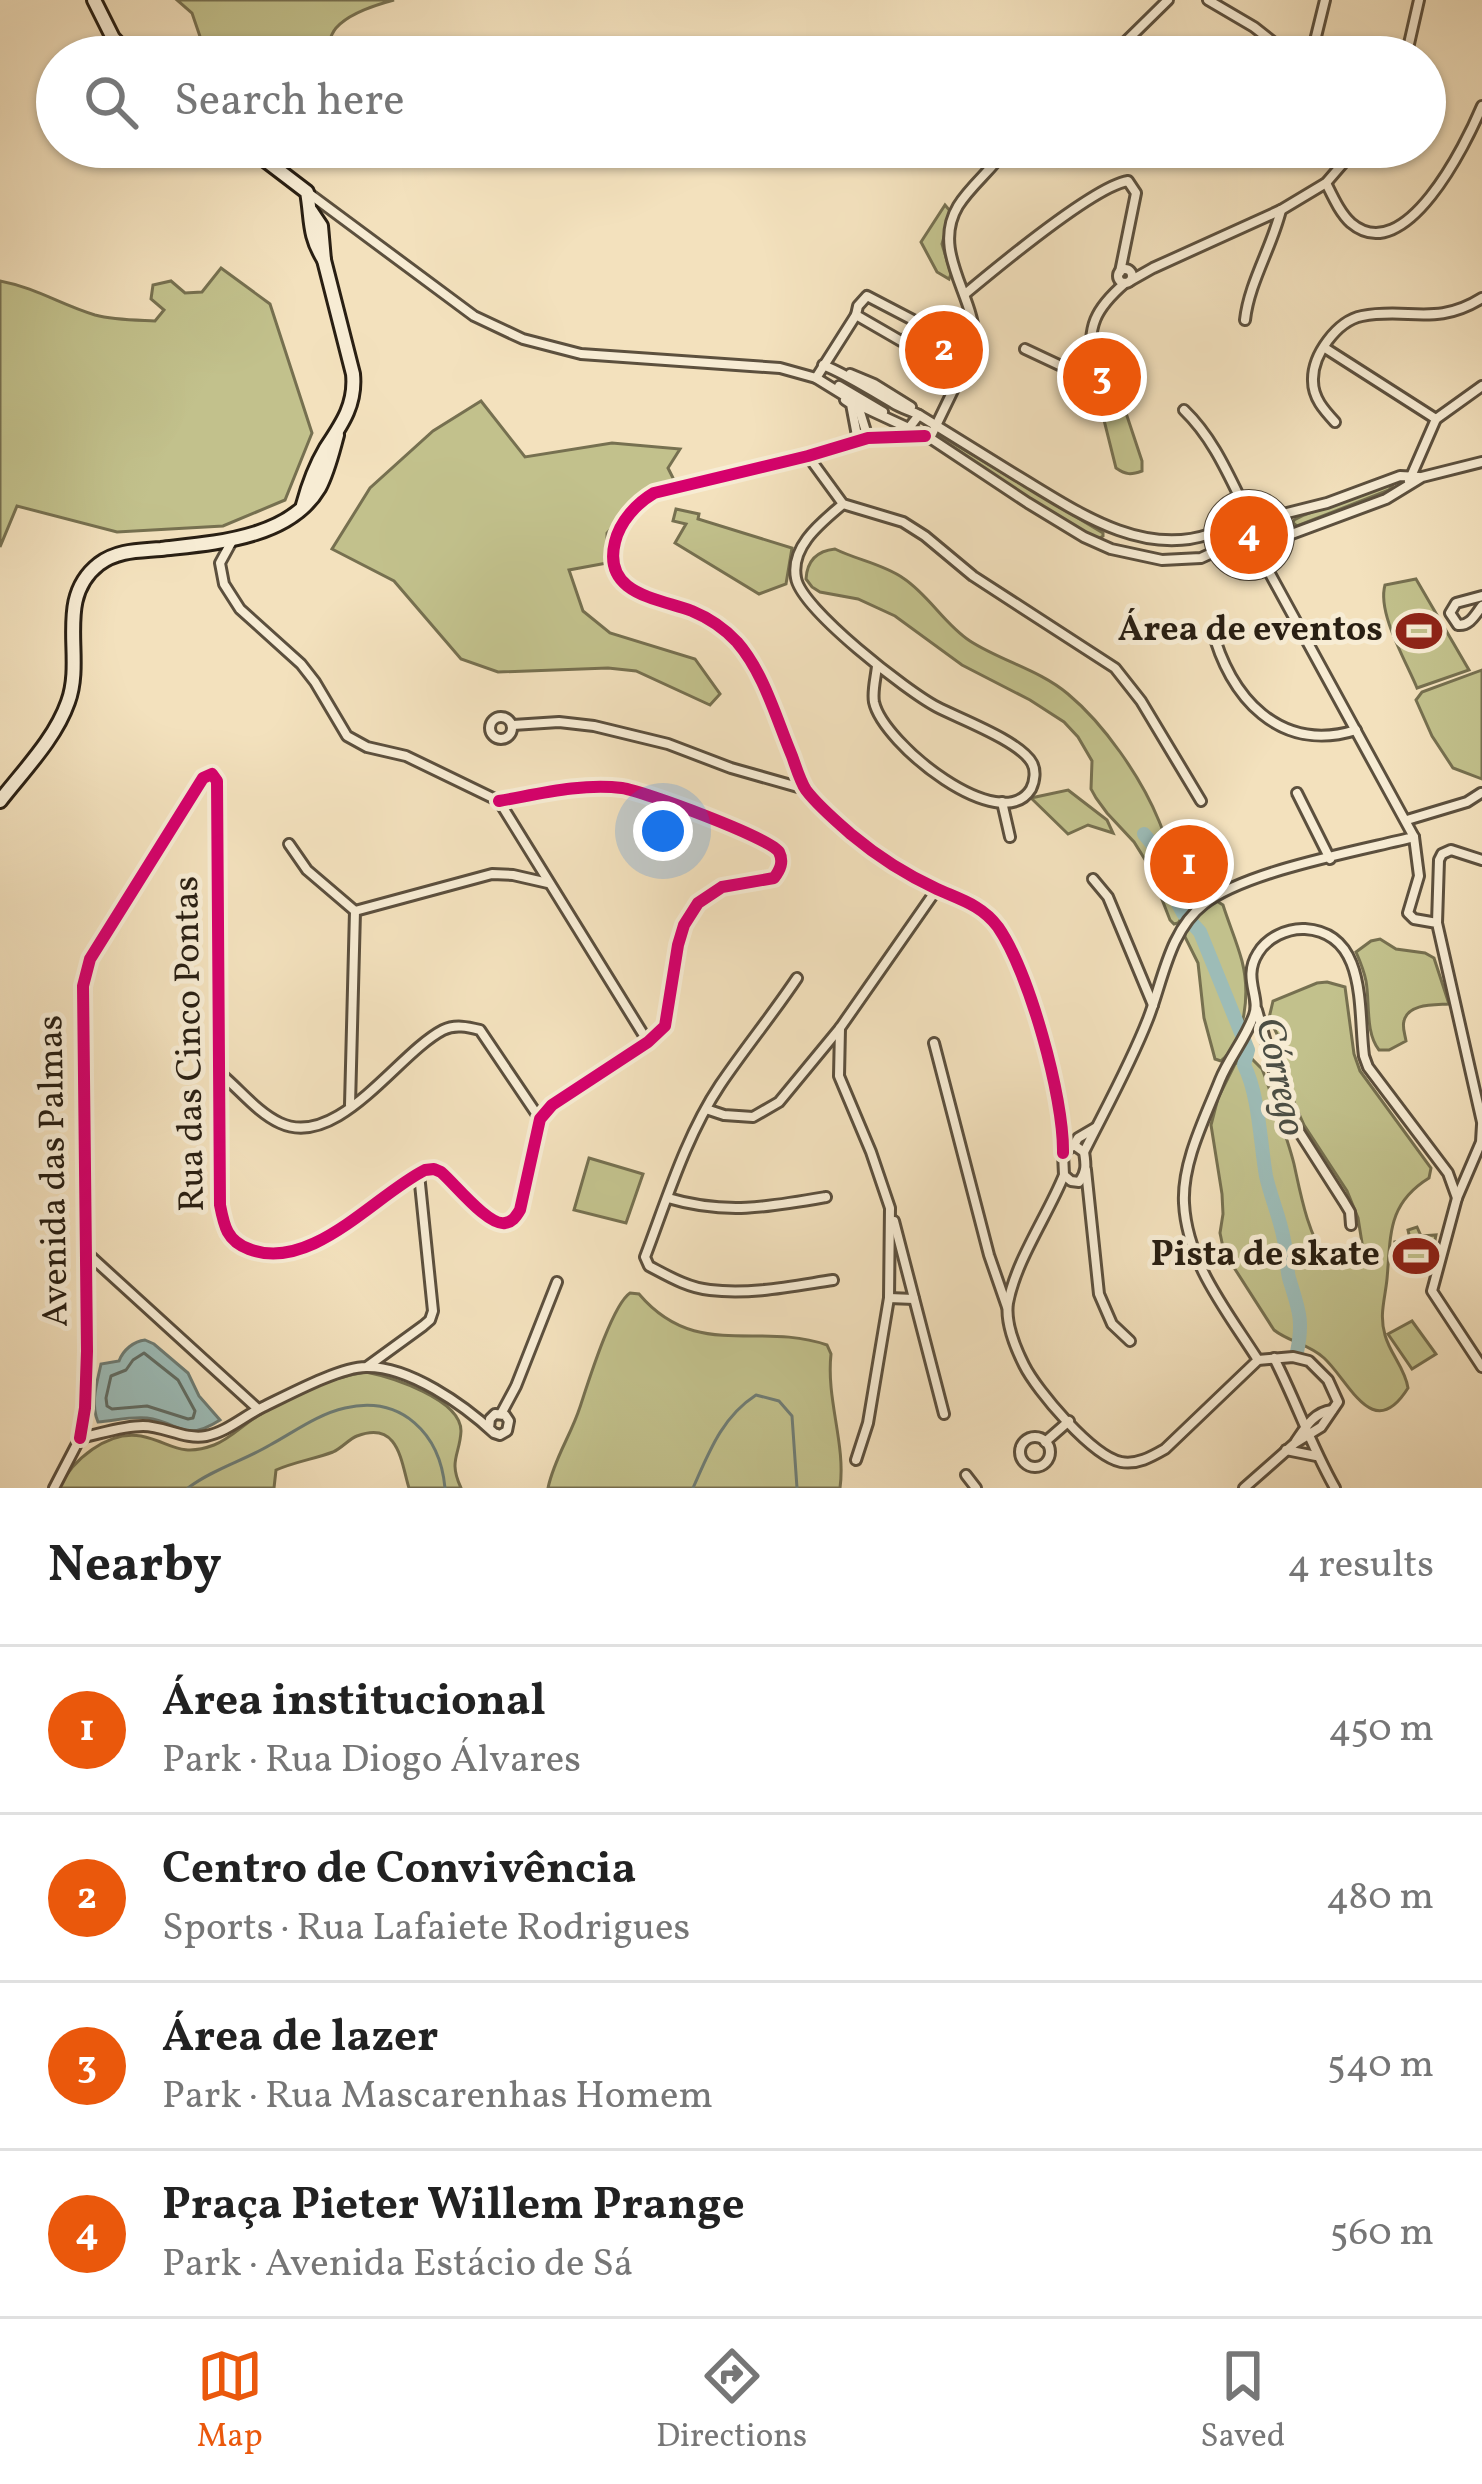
<!DOCTYPE html>
<html lang="en">
<head>
<meta charset="utf-8">
<style>
	:root { --surface:#fff; --page:#f2f2f2; --text:#222; --muted:#767676; --line:#e0e0e0; --accent:#ea580c }
	body { margin:0; font-family:Vollkorn,serif; background:var(--page); color:var(--text) }
	.you { position:absolute; left:663px; top:831px; width:42px; height:42px; margin:-30px; border:9px solid #fff; border-radius:50%; background:#1a73e8; box-shadow:0 0 0 18px #1a73e833 }
	.badge { display:grid; place-items:center; width:78px; height:78px; border-radius:50%; background:var(--accent); color:#fff; font-size:39px; font-weight:700 }
	.pin { position:absolute; translate:-50% -50%; border:6px solid #fff; box-shadow:0 3px 12px #0006 }
	.list { margin:0; padding:0; list-style:none }
	h2 { display:flex; justify-content:space-between; align-items:center; height:156px; margin:0; padding:0 48px; font-size:51px }
	h2 small { font-size:39px; font-weight:400; color:var(--muted) }
	.list li { display:grid; grid-template-columns:78px 1fr auto; gap:36px; align-items:center; box-sizing:border-box; height:168px; padding:0 48px; border-top:3px solid var(--line) }
	.list b { display:block; font-size:45px; white-space:nowrap }
	.list p { margin:0; font-size:39px; white-space:nowrap; color:var(--muted) }
	.list em { font-size:39px; font-style:normal; color:var(--muted) }
	.icon { flex:none; width:66px; height:66px; fill:none; stroke:currentColor; stroke-width:2; stroke-linecap:round; stroke-linejoin:round }
	.map { position:relative; flex:none; width:1482px; height:1488px; overflow:hidden }
	.search { position:absolute; background:var(--surface); box-shadow:0 3px 9px #0004; left:36px; right:36px; top:36px; height:132px; display:flex; align-items:center; gap:30px; box-sizing:border-box; padding:0 42px; border-radius:66px; color:var(--muted); font-size:45px }
	.sheet { height:828px; background:var(--surface) }
	nav { display:flex; justify-content:space-around; align-items:center; box-sizing:border-box; height:168px; border-top:3px solid var(--line); background:var(--surface); font-size:33px; color:var(--muted) }
	nav a { display:grid; justify-items:center; gap:6px }
	nav .on { color:var(--accent) }
	.map>svg:first-child { display:block }
	.green { fill:#c2c18c; stroke:#767050; stroke-width:3 }
	.water { fill:#9dbcb7; stroke:#6f7d75; stroke-width:3 }
	.lines { fill:none; stroke-linecap:round; stroke-linejoin:round }
	.shore { stroke:#636e65; stroke-width:3 }
	.stream { stroke:#6f7d75; stroke-width:3 }
	.river { stroke:#9dbcb7; stroke-width:14 }
	.street-casing { stroke:#5c503e; stroke-width:14 }
	.secondary-casing { stroke:#291f13; stroke-width:18 }
	.street { stroke:#f7ecd4; stroke-width:8 }
	.secondary { stroke:#f7ecd4; stroke-width:12 }
	.cycleway-casing { stroke:#f7ecd4; stroke-width:20 }
	.cycleway { stroke:#d6006c; stroke-width:12 }
	.labels { text-anchor:middle; dominant-baseline:central; stroke-width:10; stroke-linejoin:round; paint-order:stroke }
	.poi-label { font-size:36px; font-weight:bold; fill:#291f13; stroke:#f7ecd4; text-anchor:end }
	.street-label { font-size:36px; fill:#291f13; stroke:#f7ecd4 }
	.water-label { font-size:39px; font-style:italic; fill:#4c4e44; stroke:#f7ecd4 }
</style>
</head>
<body>
<div class="map">
<svg width="1482" height="1488" viewBox="0 0 1482 1488">
	<rect width="100%" height="100%" fill="#f3e1bd"/>
	<filter id="stains"><feTurbulence type="fractalNoise" baseFrequency=".00167" numOctaves="4"/><feColorMatrix values="0 0 0 0 .2 0 0 0 0 .09 0 0 0 0 .02 0 0 0 .5 -.17"/></filter>
	<radialGradient id="worn" r=".72"><stop offset=".6" stop-color="#630" stop-opacity="0"/><stop offset="1" stop-color="#630" stop-opacity=".3"/></radialGradient>
	<g class="green">
		<path d="M177 0H394C375 5 349 13 336 28 329 36 328 49 322 57H207L192 13Z"/>
		<path d="M945 205 951 212 942 244 951 274 949 279 937 272 921 242Z"/>
		<path d="M221 268 270 304 312 433 285 500 223 526 117 532 17 506 0 547V281C37 288 61 305 95 315 114 320 135 320 155 321L164 310 151 299 153 285 171 281 185 293 202 292Z"/>
		<path d="M1118 389 1142 461V471C1131 475 1126 475 1116 468L1098 396 1109 395Z"/>
		<path d="M481 401 525 457 612 443 680 449 668 468 676 484 640 498 607 533V563L569 570 583 611 610 633 695 659 720 694 710 705 636 671 608 668 498 672 461 659 394 581 332 549 370 488 433 431Z"/>
		<path d="M938 434 1103 533V536L1096 541 937 443 933 437Z"/>
		<path d="M1387 484 1392 486 1389 490 1297 526 1293 523 1294 520 1304 515Z"/>
		<path d="M1239 496C1323 486 1290 624 1212 554 1209 526 1213 508 1239 496Z"/>
		<path d="M676 509 699 514 698 519 792 548 786 584 759 594 675 543 686 524 673 521Z"/>
		<path d="M835 549C857 560 883 564 903 578 929 595 944 624 970 641 1001 661 1040 670 1068 694 1104 724 1141 777 1159 821 1171 849 1176 881 1188 909L1178 923 1174 924 1170 920 1149 866 1134 842 1107 813 1096 798 1091 789 1092 761 1078 737 1064 722 1030 700 962 665 895 616 858 599 820 592 812 587 806 579C807 561 816 551 835 549Z"/>
		<path d="M1416 579 1469 670 1417 688C1406 661 1377 613 1385 585Z"/>
		<path d="M1482 670V779L1453 768 1432 736 1416 700 1422 692Z"/>
		<path d="M1068 790 1107 820 1113 833 1088 825 1068 834 1031 798Z"/>
		<path d="M1192 822 1208 896 1195 905 1191 912 1167 833Z"/>
		<path d="M1215 900 1223 905C1229 924 1237 942 1242 961 1250 992 1246 1040 1221 1061L1215 1059 1204 1018 1198 963 1185 937V930L1200 911Z"/>
		<path d="M1380 939 1396 949 1425 953 1434 958 1449 1004C1435 1005 1408 1003 1404 1021 1402 1027 1405 1034 1406 1041L1389 1050H1379C1365 1032 1370 1003 1366 981 1364 971 1360 961 1356 952L1371 941Z"/>
		<path d="M1327 982 1345 987 1354 1054 1360 1071 1431 1168 1429 1178C1387 1204 1391 1235 1387 1279 1385 1299 1379 1315 1385 1335 1390 1354 1405 1368 1408 1388 1373 1444 1350 1382 1324 1358 1309 1344 1289 1342 1274 1330L1224 1252 1220 1233 1223 1214 1222 1194 1211 1125 1218 1098 1235 1064 1242 1058 1252 1059 1262 1069 1266 1079C1275 1107 1287 1136 1294 1164 1300 1191 1308 1236 1326 1257 1340 1259 1352 1257 1363 1249L1358 1218 1347 1191 1304 1125 1295 1105 1278 1053V1036L1269 1018 1273 1001 1317 983Z"/>
		<path d="M589 1158 643 1174 626 1223 574 1210Z"/>
		<path d="M1417 1227 1421 1236 1436 1235 1428 1274 1404 1271 1395 1242 1410 1239 1408 1230Z"/>
		<path d="M630 1293 639 1294C696 1361 758 1321 827 1345L831 1354C826 1400 846 1444 840 1488H548C554 1459 571 1435 580 1407 588 1383 612 1305 630 1293Z"/>
		<path d="M1412 1321 1436 1354 1412 1369 1388 1334Z"/>
		<path d="M366 1372C391 1377 461 1399 461 1431 460 1455 448 1460 461 1488H409C401 1462 399 1420 357 1436 349 1439 342 1448 333 1452 314 1459 294 1462 276 1470L274 1488H59C72 1460 108 1430 141 1436 171 1442 179 1458 214 1445 228 1440 241 1427 253 1419 285 1397 327 1378 366 1372Z"/>
	</g>
	<path class="water" d="M145 1340 154 1344 188 1373 199 1396 220 1420C184 1443 181 1423 147 1418 132 1416 113 1421 98 1422 90 1403 97 1383 101 1364L119 1361C123 1350 134 1341 145 1340Z"/>
	<g class="lines">
		<path class="shore" d="M144 1353 178 1380 195 1411 193 1418 188 1419 147 1406 112 1409 107 1406 106 1398 111 1376 126 1370 133 1360Z"/>
		<g class="stream">
			<path d="M188 1488C213 1469 243 1461 270 1445 294 1432 318 1414 345 1408 402 1395 440 1434 445 1488"/>
			<path d="M693 1488C709 1452 722 1417 756 1395L779 1401 792 1416 797 1488"/>
		</g>
		<path class="river" d="M1144 834 1157 850 1161 873 1183 913 1200 932 1248 1050 1244 1065C1259 1095 1260 1141 1266 1176 1271 1198 1280 1218 1284 1240 1287 1253 1286 1266 1289 1278 1298 1308 1304 1319 1297 1352"/>
		<g class="street-casing">
			<g id="street">
				<path d="M1208 0 1254 27 1292 57"/>
				<path d="M1110 57 1168 0"/>
				<path d="M1311 57 1325 0"/>
				<path d="M1406 57 1419 0"/>
				<path d="M1012 147H1027"/>
				<path d="M1326 183C1333 197 1340 213 1351 223 1405 269 1466 144 1482 106"/>
				<path d="M307 192 474 316 523 339 581 354 780 368 816 378 863 407 930 438 1028 503 1084 537 1111 549 1162 560 1201 558 1214 552"/>
				<circle cx="1125" cy="276" r="7"/>
				<path d="M1130 281 1153 268 1281 210 1326 183 1357 147"/>
				<path d="M965 294C995 269 1094 186 1128 181L1136 193 1120 272"/>
				<path d="M867 296 913 320C917 329 910 338 901 341L856 315 858 306Z"/>
				<path d="M1245 320C1249 283 1272 247 1281 210"/>
				<path d="M1325 348 1436 419"/>
				<path d="M1025 349 1074 372 1088 374"/>
				<circle cx="1102" cy="377" r="14"/>
				<path d="M823 365C848 375 870 390 893 403 901 408 911 411 919 415L908 429"/>
				<path d="M1092 367C1087 326 1095 309 1125 283"/>
				<path d="M850 374 874 384 911 407"/>
				<path d="M816 378 856 315"/>
				<path d="M839 386 883 412"/>
				<path d="M845 400 851 404 858 441"/>
				<path d="M852 405 859 409 868 438"/>
				<path d="M1184 410C1209 434 1224 465 1239 496"/>
				<path d="M919 415C951 435 984 455 1016 475 1073 509 1140 558 1210 534"/>
				<path d="M1335 422C1324 410 1313 398 1313 381 1312 355 1337 321 1362 316 1408 307 1436 327 1482 298"/>
				<path d="M925 436 868 438 808 456 654 493C637 503 620 521 615 542 602 594 657 598 692 611 709 618 724 628 737 642 764 673 776 718 792 756 796 767 800 781 806 790 818 806 837 822 852 835 877 856 907 875 937 889 959 899 982 905 998 927 1029 972 1064 1097 1063 1153"/>
				<path d="M930 438 975 345C977 297 930 253 958 206 971 185 993 169 1007 147"/>
				<path d="M808 456 843 504 903 522 925 536 973 576 1115 668 1141 701 1201 801"/>
				<path d="M1409 481 1436 419 1482 386"/>
				<circle cx="1249" cy="535" r="39"/>
				<path d="M843 504C822 522 790 546 796 578 801 609 908 692 937 707 960 719 1020 741 1032 763 1036 770 1035 781 1031 789 1001 838 883 744 874 702 872 691 876 677 877 666"/>
				<path d="M1283 514 1327 503 1400 476 1419 477"/>
				<path d="M1289 535 1386 499 1422 477 1482 462"/>
				<path d="M232 541 220 563 224 584 240 609 301 664 315 682 347 736 367 747 406 756 499 801 648 1042"/>
				<path d="M1482 596 1456 603 1450 613 1458 625C1470 626 1475 615 1482 606"/>
				<path d="M1212 628C1229 697 1280 754 1356 730"/>
				<circle cx="501" cy="728" r="11"/>
				<path d="M513 725 559 722 594 726 668 744 731 768 805 789"/>
				<path d="M1297 793 1330 859"/>
				<path d="M1002 802 1010 837"/>
				<path d="M1407 820 1467 802 1481 793"/>
				<path d="M1414 837 1419 876 1408 913 1414 919 1437 923 1482 1122"/>
				<path d="M289 844 307 870 355 911"/>
				<path d="M1093 879 1108 897 1153 1005"/>
				<path d="M1437 923 1439 860 1442 854 1451 850 1482 860"/>
				<path d="M797 978C773 1014 745 1048 720 1085 686 1136 667 1199 645 1257L649 1266C668 1276 688 1288 710 1290 751 1295 793 1286 833 1280"/>
				<path d="M1257 1010 1284 1108 1344 1202 1350 1212 1351 1225"/>
				<path d="M840 1028 839 1076 871 1152 890 1208 889 1298 868 1423 856 1460"/>
				<path d="M934 1043 989 1255 1007 1307"/>
				<path d="M222 1075C240 1090 258 1113 280 1123 338 1150 398 1053 443 1030 455 1024 468 1027 480 1030L540 1119"/>
				<path d="M350 1105 355 911 492 874 513 875 548 883"/>
				<path d="M706 1109 724 1115 753 1117 779 1102 840 1028 937 889"/>
				<path d="M1482 1125 1481 1142 1457 1198 1432 1291 1482 1367"/>
				<path d="M1074 1145 1084 1152C1086 1164 1087 1172 1079 1182L1071 1181 1064 1175 1063 1153Z"/>
				<path d="M1074 1145 1078 1138 1095 1128"/>
				<path d="M1084 1152C1106 1108 1130 1065 1148 1019 1163 981 1169 931 1204 904 1246 871 1358 851 1414 837L1268 570"/>
				<path d="M1086 1170 1099 1294 1112 1324 1130 1341"/>
				<path d="M1064 1175C1048 1215 1016 1260 1008 1303 1005 1323 1015 1347 1024 1365 1037 1391 1092 1456 1121 1462 1137 1465 1151 1457 1165 1449L1258 1360 1293 1357 1309 1361 1328 1380 1338 1402 1321 1427 1295 1443 1244 1488"/>
				<path d="M668 1198C725 1215 769 1207 826 1197"/>
				<path d="M894 1221 944 1414"/>
				<path d="M89 1255 258 1409"/>
				<path d="M889 1298 914 1299"/>
				<path d="M1274 1358C1296 1401 1311 1446 1335 1488"/>
				<path d="M1258 1360C1227 1311 1187 1263 1184 1203 1182 1162 1205 1118 1220 1080 1229 1058 1246 1038 1254 1015 1261 997 1242 978 1258 953 1267 938 1287 928 1305 929 1368 933 1358 1011 1364 1056L1368 1067 1448 1173 1457 1198"/>
				<path d="M368 1366 423 1326 430 1320 433 1311 419 1174"/>
				<path d="M501 1414 516 1386 557 1282"/>
				<circle cx="1035" cy="1452" r="15"/>
				<path d="M80 1438 85 1408 87 1351 83 986 90 959 203 778 212 774 217 781 220 1205C224 1226 227 1241 249 1249 311 1273 375 1195 425 1170L434 1169 441 1172C455 1184 488 1226 505 1223 513 1222 516 1216 520 1210L540 1119 552 1105 648 1042 665 1026 678 945 684 925 698 903 722 887 774 878C780 870 784 862 779 852 771 838 643 791 622 788 581 783 539 794 499 801"/>
				<path d="M1296 1441C1305 1428 1314 1412 1332 1410"/>
				<path d="M1045 1442 1069 1421"/>
				<path d="M1286 1450 1316 1456"/>
				<path d="M966 1475 976 1488"/>
				<path d="M54 1488 80 1438C100 1434 122 1426 143 1426 164 1426 185 1440 206 1436 227 1432 244 1416 263 1407 288 1395 340 1367 366 1367 409 1366 464 1405 494 1433L500 1435 507 1431 509 1421 505 1415 495 1414 490 1419 489 1428"/>
			</g>
		</g>
		<g class="secondary-casing">
			<g id="secondary">
				<path d="M94 0 113 38 131 57"/>
				<path d="M248 147 307 192C312 220 308 234 324 260L353 374C356 404 342 424 326 448 316 465 308 486 303 505"/>
				<path d="M311 211 321 226 324 260"/>
				<path d="M0 801C24 770 55 739 68 702 85 656 54 599 99 564 118 550 139 551 161 549 213 543 289 539 319 488 328 471 332 453 337 435"/>
			</g>
		</g>
		<use href="#street" class="street"/>
		<use href="#secondary" class="secondary"/>
		<g class="cycleway-casing">
			<g id="cycleway">
				<path d="M925 436 868 438 808 456 654 493C637 503 620 521 615 542 602 594 657 598 692 611 709 618 724 628 737 642 764 673 776 718 792 756 796 767 800 781 806 790 818 806 837 822 852 835 877 856 907 875 937 889 959 899 982 905 998 927 1029 972 1064 1097 1063 1153"/>
				<path d="M80 1438 85 1408 87 1351 83 986 90 959 203 778 212 774 217 781 220 1205C224 1226 227 1241 249 1249 311 1273 375 1195 425 1170L434 1169 441 1172C455 1184 488 1226 505 1223 513 1222 516 1216 520 1210L540 1119 552 1105 648 1042 665 1026 678 945 684 925 698 903 722 887 774 878C780 870 784 862 779 852 771 838 643 791 622 788 581 783 539 794 499 801"/>
			</g>
		</g>
		<use href="#cycleway" class="cycleway"/>
	</g>
	<defs>
		<g id="stadium-bare" transform="scale(3.6)"><path d="M0-5a6.5 5 0 1 0 0 10a6.5 5 0 1 0 0-10ZM-3.5-1.8h7v3.6h-7Z" fill="#8f2418" stroke="#f7ecd4" stroke-width="2.5" paint-order="stroke"/></g>
	</defs>
	<g fill-rule="evenodd">
		<use href="#stadium-bare" x="1419" y="631"/>
		<use href="#stadium-bare" x="1416" y="1256"/>
	</g>
	<g class="labels">
		<g class="poi-label">
			<text x="1383" y="631">Área de eventos</text>
			<text x="1380" y="1256">Pista de skate</text>
		</g>
		<g class="street-label">
			<text transform="translate(191 1044) rotate(-91)">Rua das Cinco Pontas</text>
			<text transform="translate(55 1171) rotate(-91)">Avenida das Palmas</text>
		</g>
		<g class="water-label">
			<text transform="translate(1279 1077) rotate(78)">Córrego</text>
		</g>
	</g>
	<rect width="100%" height="100%" filter="url(#stains)"/>
	<rect width="100%" height="100%" fill="url(#worn)"/>
</svg>
<div class="you"></div>
<div class="pin badge" style="left:1189px;top:864px">1</div>
<div class="pin badge" style="left:944px;top:350px">2</div>
<div class="pin badge" style="left:1102px;top:377px">3</div>
<div class="pin badge" style="left:1249px;top:535px">4</div>
<div class="search"><svg class="icon" aria-label="search" viewBox="0 0 24 24"><circle cx="10" cy="10" r="6"/><path d="M15 15l6 6"/></svg>Search here</div>
</div>
<section class="sheet">
<h2>Nearby<small>4 results</small></h2>
<ul class="list">
<li><span class="badge">1</span><div><b>Área institucional</b><p>Park · Rua Diogo Álvares</p></div><em>450 m</em></li>
<li><span class="badge">2</span><div><b>Centro de Convivência</b><p>Sports · Rua Lafaiete Rodrigues</p></div><em>480 m</em></li>
<li><span class="badge">3</span><div><b>Área de lazer</b><p>Park · Rua Mascarenhas Homem</p></div><em>540 m</em></li>
<li><span class="badge">4</span><div><b>Praça Pieter Willem Prange</b><p>Park · Avenida Estácio de Sá</p></div><em>560 m</em></li>
</ul>
</section>
<nav>
<a class="on"><svg class="icon" aria-label="map" viewBox="0 0 24 24"><path d="M3 6l6-2 6 2 6-2v14l-6 2-6-2-6 2zM9 4v14M15 6v14"/></svg>Map</a>
<a><svg class="icon" aria-label="directions" viewBox="0 0 24 24"><path d="M12 3l9 9-9 9-9-9zM9 14v-3h6M13 9l2 2-2 2"/></svg>Directions</a>
<a><svg class="icon" aria-label="saved" viewBox="0 0 24 24"><path d="M7 4h10v16l-5-4-5 4z"/></svg>Saved</a>
</nav>
</body>
</html>
